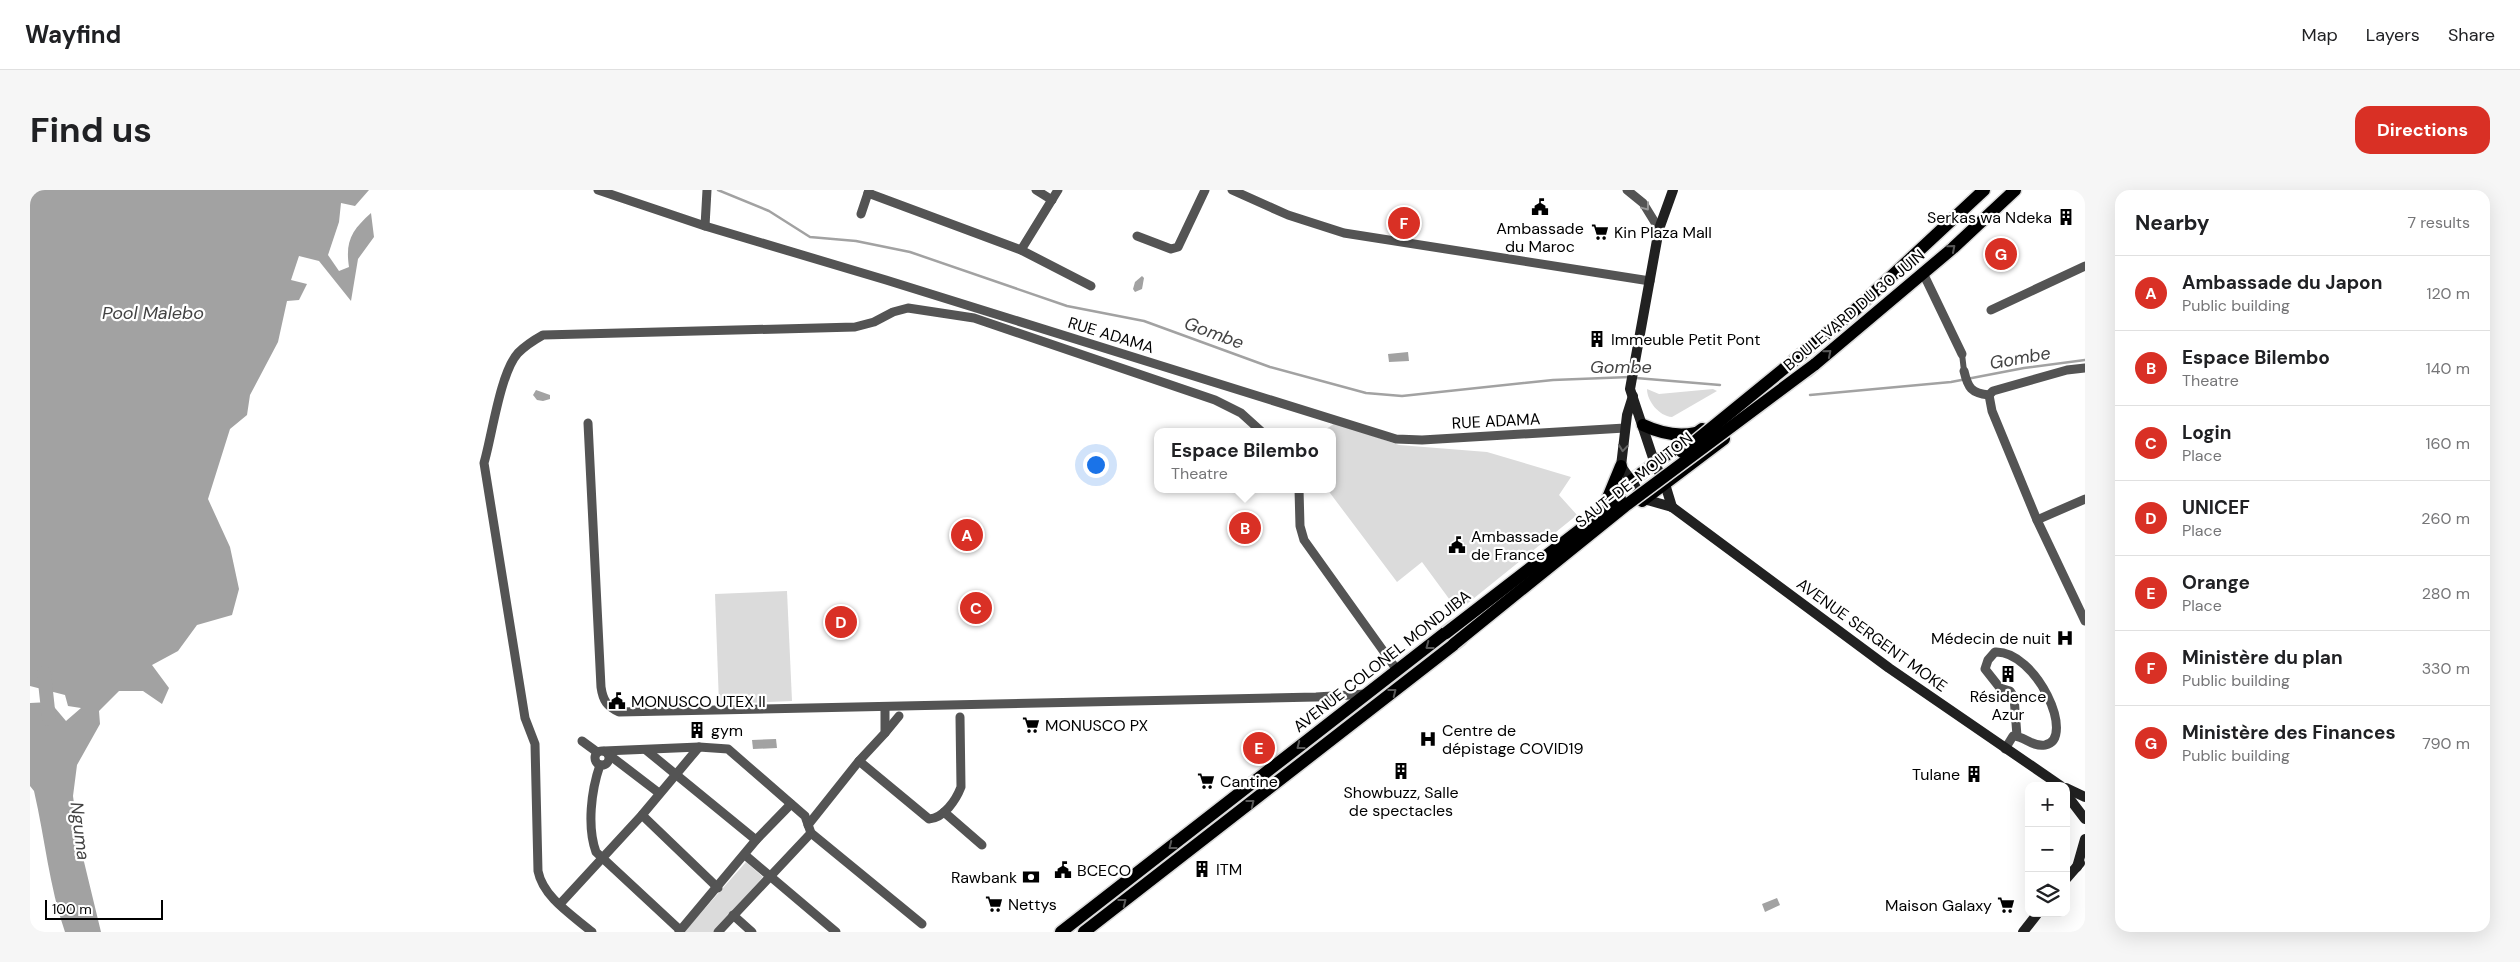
<!DOCTYPE html>
<html lang="en">
<head>
<meta charset="utf-8">
<style>
	:root { --surface:#fff; --page:#f6f6f6; --text:#202124; --muted:#757577; --line:#e0e0e0; --accent:#d93025 }
	body { margin:0; font-family:"DM Sans",sans-serif; background:var(--page); color:var(--text) }
	.controls { position:absolute; right:15px; bottom:15px; display:grid; overflow:hidden; border-radius:10px; box-shadow:0 5px 20px #0002 }
	.controls button { width:45px; height:45px; display:grid; place-items:center; padding:0; border:0; border-bottom:1px solid var(--line); background:var(--surface); color:var(--text); font:25px sans-serif }
	.scale { position:absolute; left:15px; bottom:12px; width:118px; box-sizing:border-box; padding-left:5px; border:2px solid #000; border-top:0; font-size:14px; line-height:18px; white-space:nowrap; color:#000; -webkit-text-stroke:4px #fff; paint-order:stroke }
	.you { position:absolute; left:1065px; top:274px; width:18px; height:18px; margin:-12px; border:4px solid #fff; border-radius:50%; background:#1a73e8; box-shadow:0 0 0 8px #1a73e833 }
	.badge { display:grid; place-items:center; width:32px; height:32px; border-radius:50%; background:var(--accent); color:#fff; font-size:16px; font-weight:700 }
	.pin { position:absolute; translate:-50% -50%; border:2px solid #fff; box-shadow:0 1px 5px #0006 }
	.popup { position:absolute; left:1124px; top:238px; width:182px; height:65px; box-sizing:border-box; display:grid; place-content:center; border-radius:10px; background:var(--surface); filter:drop-shadow(0 1px 4px #0005); font-size:16px; white-space:nowrap; color:var(--muted) }
	.popup b { font-size:19px; color:var(--text) }
	.popup::after { content:''; position:absolute; left:50%; top:100%; margin-left:-10px; border:10px solid transparent; border-top-color:var(--surface) }
	.list { margin:0; padding:0; list-style:none }
	h2 { display:flex; justify-content:space-between; align-items:center; height:65px; margin:0; padding:0 20px; font-size:21px }
	h2 small { font-size:16px; font-weight:400; color:var(--muted) }
	.list li { display:grid; grid-template-columns:32px 1fr auto; gap:15px; align-items:center; box-sizing:border-box; height:75px; padding:0 20px; border-top:1px solid var(--line) }
	.list b { display:block; font-size:19px; white-space:nowrap }
	.list p { margin:0; font-size:16px; white-space:nowrap; color:var(--muted) }
	.list em { font-size:16px; font-style:normal; color:var(--muted) }
	.icon { flex:none; width:28px; height:28px; fill:none; stroke:currentColor; stroke-width:2; stroke-linecap:round; stroke-linejoin:round }
	.map { position:relative; flex:none; width:2055px; height:742px; overflow:hidden; border-radius:15px }
	header { display:flex; align-items:center; gap:30px; box-sizing:border-box; height:70px; padding:0 25px; background:var(--surface); border-bottom:1px solid var(--line) }
	header strong { font-size:24px }
	nav { display:flex; gap:28px; margin-inline-start:auto; font-size:18px }
	.intro { display:flex; align-items:center; justify-content:space-between; box-sizing:border-box; height:120px; padding:0 30px }
	h1 { margin:0; font-size:35px }
	.button { padding:12px 22px; border-radius:15px; background:var(--accent); color:#fff; font-size:18px; font-weight:700 }
	main { display:flex; gap:30px; padding:0 30px }
	aside { flex:1; background:var(--surface); border-radius:15px; box-shadow:0 5px 20px #0002 }
	.map>svg:first-child { display:block }
	.green { fill:#dbdbdb }
	.water { fill:#a2a2a2 }
	.lines { fill:none; stroke-linecap:round; stroke-linejoin:round }
	.stream { stroke:#a2a2a2; stroke-width:2.5 }
	.river { stroke:#a2a2a2; stroke-width:14 }
	.primary-casing { stroke:#dbdbdb; stroke-width:15 }
	.pedestrian { stroke:#545454; stroke-width:6 }
	.minor { stroke:#545454; stroke-width:9 }
	.secondary { stroke:#212121; stroke-width:10 }
	.primary { stroke:#000; stroke-width:12 }
	.primary-bridge-casing { stroke:#dbdbdb; stroke-width:15; stroke-linecap:butt }
	.primary-bridge { stroke:#000; stroke-width:12 }
	.oneway { stroke:#989898 }
	.oneway2 { stroke:#595959 }
	.oneway3 { stroke:#646464 }
	.labels { text-anchor:middle; dominant-baseline:central; stroke-width:4.5; stroke-linejoin:round; paint-order:stroke }
	.poi-label { font-size:16px; fill:#000; stroke:#fff; text-anchor:start }
	.street-label { font-size:16px; fill:#000; stroke:#fff }
	.water-label { font-size:18px; font-style:italic; fill:#434343; stroke:#fff }
</style>
</head>
<body>
<header>
<strong>Wayfind</strong>
<nav><a>Map</a><a>Layers</a><a>Share</a></nav>
</header>
<div class="intro"><h1>Find us</h1><a class="button">Directions</a></div>
<main>
<div class="map">
<svg width="2055" height="742" viewBox="0 0 2055 742">
	<rect width="100%" height="100%" fill="#fff"/>
	<g class="green">
		<path d="M1617 199 1629 204 1683 199 1687 201 1642 227C1629 226 1617 211 1617 199Z"/>
		<path d="M1305 233 1369 255 1457 262 1541 287 1529 305 1547 325 1428 421 1392 372 1367 392 1297 299H1302V242H1292Z"/>
		<path d="M757 401 762 511 689 514 685 404Z"/>
		<path d="M716 672 733 687 684 742H654Z"/>
	</g>
	<g class="water">
		<path d="M0 0H339L325 16 311 13 309 32 298 65 309 81 319 77C315 51 322 40 341 23L344 47 328 69 321 111 289 71 269 66 261 90 277 94 269 110 257 111 248 152 220 205 217 225 200 239 178 309 200 357 209 399 202 425 167 435 148 461 122 475 139 498 132 514 113 501H89L69 521 70 534 47 575 43 606 49 651 71 742H35C19 696 15 648 4 601L0 596V513L20 512 36 531 51 518 38 516 35 505 0 496Z"/>
		<path d="M1112 86 1114 88 1112 99 1105 102 1103 99 1105 92Z"/>
		<path d="M1378 162 1379 171 1359 172 1358 164Z"/>
		<path d="M506 200 520 205V209L513 211 507 210 503 205Z"/>
		<path d="M746 549 747 558 723 559 722 550Z"/>
		<path d="M1747 708 1750 715 1735 722 1732 714Z"/>
	</g>
	<g class="lines">
		<g class="stream">
			<path d="M688 0 739 21 780 47 826 51 880 62 1037 116 1114 131 1240 177 1336 203 1372 206 1523 190 1600 187"/>
			<path d="M1606 188 1690 195"/>
			<path d="M1780 205 1921 192 1994 178 2055 170"/>
		</g>
		<path class="river" d="M14 483 19 529"/>
		<g class="primary-casing">
			<g id="primary">
				<path d="M1764 170 1823 122 1954 0"/>
				<path d="M1777 181 1923 58 1985 0"/>
				<path d="M1613 235C1630 243 1646 247 1665 243"/>
				<path d="M1577 310 1591 276"/>
				<path d="M1612 311 1694 249"/>
				<path d="M1576 315 1602 290 1672 239"/>
				<path d="M1031 742 1424 436"/>
				<path d="M1054 742 1431 449"/>
			</g>
		</g>
		<path class="pedestrian" d="M1932 164 1934 181"/>
		<g class="minor">
			<path d="M568 0 675 36 856 90 1366 249 1392 250 1595 238"/>
			<path d="M1006 0 1022 10"/>
			<path d="M1202 0 1258 25 1314 43 1620 91"/>
			<path d="M1597 0 1613 13 1629 39"/>
			<path d="M838 3 991 60 1061 96"/>
			<path d="M831 24 839 0"/>
			<path d="M675 36 677 0"/>
			<path d="M1107 46 1141 59 1148 57 1175 0"/>
			<path d="M991 60 1028 0"/>
			<path d="M1893 83 1932 164"/>
			<path d="M1961 120 2055 76"/>
			<path d="M1934 181C1938 198 1941 203 1959 205L1963 201 2037 180 2055 178"/>
			<path d="M1959 205 1962 221 2007 330 2055 431"/>
			<path d="M558 233 571 497C573 511 577 516 589 522L1286 507 1336 504"/>
			<path d="M1269 299 1270 336 1274 350 1367 480"/>
			<path d="M2007 330 2055 309"/>
			<path d="M855 543 869 526"/>
			<path d="M552 551 567 562"/>
			<path d="M1975 559 1983 546C1995 546 2001 557 2015 555 2047 549 2006 460 1965 462L1958 470 1955 479 1970 498 1980 501 1984 507 1987 546"/>
			<path d="M616 560 726 650"/>
			<circle cx="572" cy="568" r="7"/>
			<path d="M574 561 669 557 698 559 775 626 781 643 892 734"/>
			<path d="M578 564 629 603"/>
			<path d="M829 571 899 629C914 628 926 610 931 597L930 527"/>
			<path d="M570 575C561 601 557 637 566 662L650 740"/>
			<path d="M914 622 952 655"/>
			<path d="M612 625 688 698"/>
			<path d="M778 635 829 571 855 543V517"/>
			<path d="M715 665 806 742"/>
			<path d="M530 714 612 625 669 557"/>
			<path d="M703 725 722 742"/>
			<path d="M562 742C542 725 513 707 508 681L505 554 495 528 454 273C462 246 470 183 488 163 495 156 504 150 513 145L825 137 844 132 863 122 878 118 944 128 1185 210 1211 223 1232 242"/>
			<path d="M649 742 726 650 761 614"/>
			<path d="M688 742 781 643"/>
		</g>
		<g class="secondary">
			<path d="M1603 206 1597 225 1591 276 1614 309 1642 317"/>
			<path d="M1642 317 1859 478 2031 596"/>
			<path d="M1642 317 1635 294 1625 274 1600 199 1629 39 1643 0"/>
			<path d="M2036 598 2055 607"/>
			<path d="M2036 604 2055 629"/>
			<path d="M2047 677 2055 649"/>
			<path d="M2036 689 2050 673"/>
			<path d="M1993 742 2008 723"/>
		</g>
		<use href="#primary" class="primary"/>
		<g class="primary-bridge-casing">
			<g id="primary-bridge">
				<path d="M1652 262 1772 164"/>
				<path d="M1416 443 1590 309"/>
				<path d="M1424 454 1595 316 1784 175"/>
			</g>
		</g>
		<use href="#primary-bridge" class="primary-bridge"/>
	</g>
	<defs><path id="oneway-chevron" d="M-2-3.5L2.5 0L-2 3.5" fill="none" stroke-width="1.6" stroke-linecap="round" stroke-linejoin="round" transform="scale(1.25)"/></defs>
	<use class="oneway" href="#oneway-chevron" transform="translate(1616 17) rotate(53)"/>
	<g class="oneway2">
		<use href="#oneway-chevron" transform="translate(1922 58) rotate(-41)"/>
		<use href="#oneway-chevron" transform="translate(1798 163) rotate(-40)"/>
		<use href="#oneway-chevron" transform="translate(1399 456) rotate(143)"/>
		<use href="#oneway-chevron" transform="translate(1363 502) rotate(-38)"/>
		<use href="#oneway-chevron" transform="translate(1270 556) rotate(142)"/>
		<use href="#oneway-chevron" transform="translate(1221 613) rotate(-38)"/>
		<use href="#oneway-chevron" transform="translate(1142 656) rotate(142)"/>
		<use href="#oneway-chevron" transform="translate(1093 712) rotate(-38)"/>
	</g>
	<use class="oneway3" href="#oneway-chevron" transform="translate(1593 258) rotate(96)"/>
	<defs>
		<g id="civic-bare" transform="scale(1.35)"><path d="M-.6-6.5H3V-4.5H.6V-3L4-1V1h2V6H-6V1h2V-1L-.6-3ZM-1.2 2.5V6h2.4V2.5Z" fill="#000" stroke="#fff" stroke-width="2.5" paint-order="stroke"/></g>
		<g id="building-bare" transform="scale(1.35)"><path d="M-4-6H4V6H1V3H-1V6H-4ZM-2.5-4.3h1.7v1.8h-1.7ZM.8-4.3h1.7v1.8H.8ZM-2.5-1h1.7V.8h-1.7ZM.8-1h1.7V.8H.8Z" fill="#000" stroke="#fff" stroke-width="2.5" paint-order="stroke"/></g>
		<g id="supermarket-bare" transform="scale(1.35)"><path d="M-6-5.5h2.5l.6 2H6L4.5 2H-2.5L-4.4-4H-6ZM-1.5 3.2a1.3 1.3 0 1 0 .1 0ZM3 3.2a1.3 1.3 0 1 0 .1 0Z" fill="#000" stroke="#fff" stroke-width="2.5" paint-order="stroke"/></g>
		<g id="hospital-bare" transform="scale(1.35)"><path d="M-5-5h3v3.5h4V-5h3V5h-3V1.5h-4V5h-3Z" fill="#000" stroke="#fff" stroke-width="2.5" paint-order="stroke"/></g>
		<g id="bank-bare" transform="scale(1.35)"><path d="M-6-4H6V4H-6ZM0-2.3a2.3 2.3 0 1 0 0 4.6a2.3 2.3 0 1 0 0-4.6Z" fill="#000" stroke="#fff" stroke-width="2.5" paint-order="stroke"/></g>
	</defs>
	<g fill-rule="evenodd">
		<use href="#civic-bare" x="1510" y="17"/>
		<use href="#building-bare" x="2036" y="27"/>
		<use href="#supermarket-bare" x="1570" y="42"/>
		<use href="#building-bare" x="1567" y="149"/>
		<use href="#civic-bare" x="1427" y="355"/>
		<use href="#hospital-bare" x="2035" y="448"/>
		<use href="#building-bare" x="1978" y="484"/>
		<use href="#civic-bare" x="587" y="511"/>
		<use href="#supermarket-bare" x="1001" y="535"/>
		<use href="#building-bare" x="667" y="540"/>
		<use href="#hospital-bare" x="1398" y="549"/>
		<use href="#building-bare" x="1371" y="581"/>
		<use href="#building-bare" x="1944" y="584"/>
		<use href="#supermarket-bare" x="1176" y="591"/>
		<use href="#building-bare" x="1172" y="679"/>
		<use href="#civic-bare" x="1033" y="680"/>
		<use href="#bank-bare" x="1001" y="687"/>
		<use href="#supermarket-bare" x="964" y="714"/>
		<use href="#supermarket-bare" x="1976" y="715"/>
	</g>
	<g class="labels">
		<g class="poi-label">
			<text x="2022" y="27" text-anchor="end">Serkas wa Ndeka</text>
			<text x="1510" y="38" text-anchor="middle">Ambassade<tspan x="1510" dy="18">du Maroc</tspan></text>
			<text x="1584" y="42">Kin Plaza Mall</text>
			<text x="1581" y="149">Immeuble Petit Pont</text>
			<text x="1441" y="346">Ambassade<tspan x="1441" dy="18">de France</tspan></text>
			<text x="2021" y="448" text-anchor="end">Médecin de nuit</text>
			<text x="1978" y="506" text-anchor="middle">Résidence<tspan x="1978" dy="18">Azur</tspan></text>
			<text x="601" y="511">MONUSCO UTEX II</text>
			<text x="1015" y="535">MONUSCO PX</text>
			<text x="681" y="540">gym</text>
			<text x="1412" y="540">Centre de<tspan x="1412" dy="18">dépistage COVID19</tspan></text>
			<text x="1930" y="584" text-anchor="end">Tulane</text>
			<text x="1190" y="591">Cantine</text>
			<text x="1371" y="602" text-anchor="middle">Showbuzz, Salle<tspan x="1371" dy="18">de spectacles</tspan></text>
			<text x="1186" y="679">ITM</text>
			<text x="1047" y="680">BCECO</text>
			<text x="987" y="687" text-anchor="end">Rawbank</text>
			<text x="978" y="714">Nettys</text>
			<text x="1962" y="715" text-anchor="end">Maison Galaxy</text>
		</g>
		<g class="street-label">
			<text transform="translate(1824 120) rotate(-40)">BOULEVARD DU 30 JUIN</text>
			<text transform="translate(1081 145) rotate(17)">RUE ADAMA</text>
			<text transform="translate(1466 231) rotate(-3)">RUE ADAMA</text>
			<text transform="translate(1604 290) rotate(-38)">SAUT-DE-MOUTON</text>
			<text transform="translate(1842 445) rotate(36)">AVENUE SERGENT MOKE</text>
			<text transform="translate(1352 471) rotate(-38)">AVENUE COLONEL MONDJIBA</text>
		</g>
		<g class="water-label">
			<text x="123" y="123">Pool Malebo</text>
			<text transform="translate(1184 143) rotate(20)">Gombe</text>
			<text transform="translate(1990 168) rotate(-10)">Gombe</text>
			<text x="1591" y="177">Gombe</text>
			<text transform="translate(50 641) rotate(83)">Nguma</text>
		</g>
	</g>
</svg>
<div class="controls">
<button>+</button>
<button>−</button>
<button><svg class="icon" aria-label="layers" viewBox="0 0 24 24"><path d="M12 4l9 5-9 5-9-5zM3 14l9 5 9-5"/></svg></button>
</div>
<div class="scale">100 m</div>
<div class="you"></div>
<div class="pin badge" style="left:937px;top:345px">A</div>
<div class="pin badge" style="left:1215px;top:338px">B</div>
<div class="popup"><b>Espace Bilembo</b>Theatre</div>
<div class="pin badge" style="left:946px;top:418px">C</div>
<div class="pin badge" style="left:811px;top:432px">D</div>
<div class="pin badge" style="left:1229px;top:558px">E</div>
<div class="pin badge" style="left:1374px;top:33px">F</div>
<div class="pin badge" style="left:1971px;top:64px">G</div>
</div>
<aside>
<h2>Nearby<small>7 results</small></h2>
<ul class="list">
<li><span class="badge">A</span><div><b>Ambassade du Japon</b><p>Public building</p></div><em>120 m</em></li>
<li><span class="badge">B</span><div><b>Espace Bilembo</b><p>Theatre</p></div><em>140 m</em></li>
<li><span class="badge">C</span><div><b>Login</b><p>Place</p></div><em>160 m</em></li>
<li><span class="badge">D</span><div><b>UNICEF</b><p>Place</p></div><em>260 m</em></li>
<li><span class="badge">E</span><div><b>Orange</b><p>Place</p></div><em>280 m</em></li>
<li><span class="badge">F</span><div><b>Ministère du plan</b><p>Public building</p></div><em>330 m</em></li>
<li><span class="badge">G</span><div><b>Ministère des Finances</b><p>Public building</p></div><em>790 m</em></li>
</ul>
</aside>
</main>
</body>
</html>
